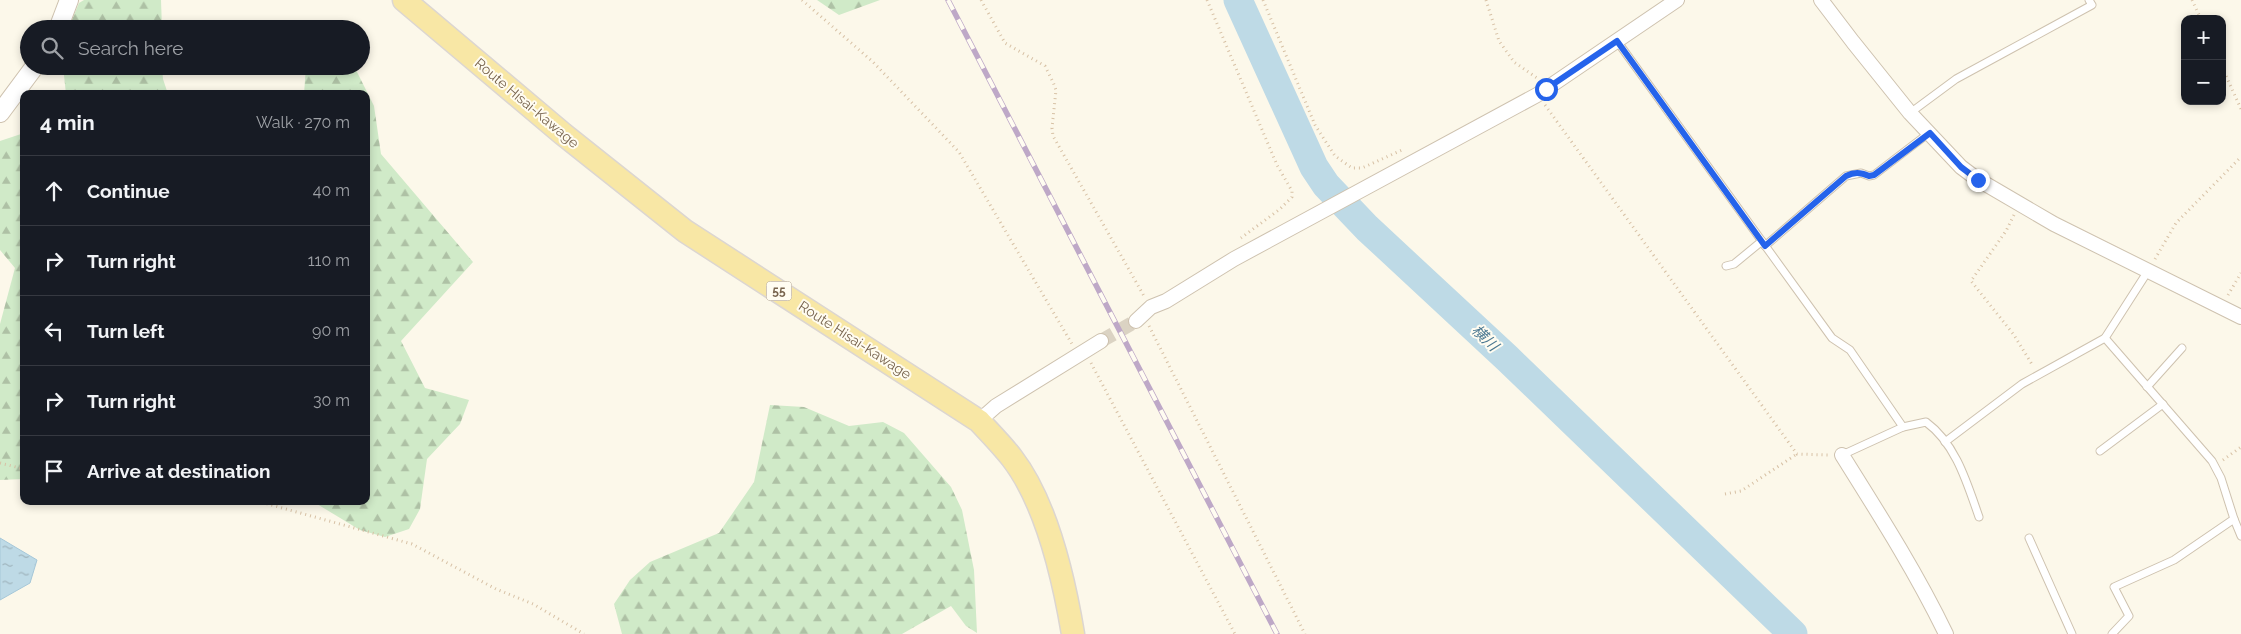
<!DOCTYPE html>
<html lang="en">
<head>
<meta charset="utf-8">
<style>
	:root { --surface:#171b24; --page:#20242c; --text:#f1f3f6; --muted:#9ea1a6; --line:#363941 }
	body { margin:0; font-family:Raleway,"Noto Sans JP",sans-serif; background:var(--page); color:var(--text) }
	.controls { position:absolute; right:15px; top:15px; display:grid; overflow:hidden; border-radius:10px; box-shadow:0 2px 8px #0003 }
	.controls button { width:45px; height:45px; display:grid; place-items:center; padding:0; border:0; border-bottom:1px solid var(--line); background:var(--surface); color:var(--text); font:25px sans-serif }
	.stop { position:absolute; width:15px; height:15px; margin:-11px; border:4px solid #2563eb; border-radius:50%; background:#fff }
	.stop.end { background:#2563eb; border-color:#fff; box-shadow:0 1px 5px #0008 }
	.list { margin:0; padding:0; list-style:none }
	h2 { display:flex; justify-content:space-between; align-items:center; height:65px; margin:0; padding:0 20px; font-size:21px }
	h2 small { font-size:16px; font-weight:400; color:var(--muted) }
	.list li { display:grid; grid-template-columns:32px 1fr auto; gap:15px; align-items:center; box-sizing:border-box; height:70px; padding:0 20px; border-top:1px solid var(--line) }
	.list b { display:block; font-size:19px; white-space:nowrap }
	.list em { font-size:16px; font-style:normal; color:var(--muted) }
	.icon { flex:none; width:28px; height:28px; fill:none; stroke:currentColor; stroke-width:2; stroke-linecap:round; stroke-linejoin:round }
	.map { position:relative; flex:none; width:2241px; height:634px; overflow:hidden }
	.search { position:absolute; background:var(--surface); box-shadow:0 2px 8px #0003; left:20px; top:20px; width:350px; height:55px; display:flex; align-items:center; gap:12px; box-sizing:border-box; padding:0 18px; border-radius:28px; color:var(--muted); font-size:19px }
	.panel { position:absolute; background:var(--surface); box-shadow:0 2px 8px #0003; left:20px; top:90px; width:350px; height:415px; border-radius:10px }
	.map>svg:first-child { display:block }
	.forest { fill:url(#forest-firs) }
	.water { fill:url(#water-ripples); stroke:#a5c7d8 }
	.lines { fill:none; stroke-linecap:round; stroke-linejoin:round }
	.river { stroke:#bedae6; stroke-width:29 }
	.minor-tunnel { stroke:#dbd3c3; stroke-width:14; stroke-dasharray:14 7; stroke-linecap:butt }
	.service-casing { stroke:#cec2af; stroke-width:9 }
	.minor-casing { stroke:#cec2af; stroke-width:16 }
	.tertiary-casing { stroke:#cec2af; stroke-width:20 }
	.primary-casing { stroke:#dcd6d1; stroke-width:25 }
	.path { stroke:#d7c1a5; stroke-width:3; stroke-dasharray:1 4; stroke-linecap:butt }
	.service { stroke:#fff; stroke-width:7 }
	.minor { stroke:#fff; stroke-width:14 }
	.tertiary { stroke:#fff; stroke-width:18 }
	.primary { stroke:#f8e7a5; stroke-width:22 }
	.rail-casing { stroke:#bea8c7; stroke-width:5.5 }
	.rail { stroke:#fffcf1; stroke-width:4; stroke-dasharray:11; stroke-linecap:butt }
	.route { stroke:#2563eb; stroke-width:6 }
	.labels { text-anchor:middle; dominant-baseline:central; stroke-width:4; stroke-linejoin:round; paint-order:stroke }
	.shield { fill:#fffcf1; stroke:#a0917e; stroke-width:1 }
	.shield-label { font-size:12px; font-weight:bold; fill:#77634d }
	.street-label { font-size:14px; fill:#77634d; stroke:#fffcf1 }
	.water-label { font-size:15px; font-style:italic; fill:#4b7891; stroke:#fffcf1 }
</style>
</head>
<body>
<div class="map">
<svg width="2241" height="634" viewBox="0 0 2241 634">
	<defs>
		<pattern id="forest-firs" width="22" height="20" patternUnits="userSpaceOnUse" patternTransform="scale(1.25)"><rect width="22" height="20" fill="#d0eac8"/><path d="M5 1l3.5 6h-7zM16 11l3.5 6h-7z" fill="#aec1a5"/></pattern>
		<pattern id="water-ripples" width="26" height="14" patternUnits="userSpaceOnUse" patternTransform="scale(1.25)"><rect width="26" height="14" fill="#bedae6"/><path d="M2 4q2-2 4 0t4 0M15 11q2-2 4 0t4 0" fill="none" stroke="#9fb4bd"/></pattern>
	</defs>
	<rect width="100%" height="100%" fill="#fcf8ea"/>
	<g class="forest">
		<path d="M84 0H161L162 29H68L79 3Z"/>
		<path d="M817 0H880L839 15Z"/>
		<path d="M63 66H162L163 79 168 94H66Z"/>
		<path d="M306 66H354L374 106 381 154 473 262 401 341 425 388 469 400 460 424 427 459 420 509 409 529 385 537 360 530 312 501H366V94H304Z"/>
		<path d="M24 133V479L0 480V324L15 268 0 250V141Z"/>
		<path d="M770 405 804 407 849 426 883 422 904 433 951 487 962 510 974 570 977 633 966 626 951 606 902 634H622L614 604 630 580 650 562 719 533 754 482Z"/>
	</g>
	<path class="water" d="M0 538 37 560 30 583 0 600Z"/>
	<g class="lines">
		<path class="river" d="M1238 0 1314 167 1326 185 1367 228 1507 358 1793 634"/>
		<path class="minor-tunnel" d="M1101 341 1136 321"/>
		<g class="service-casing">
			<g id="service">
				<path d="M1617 41 1832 338 1850 350 1903 427"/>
				<path d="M1910 113 1956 79 2092 5 2089 0"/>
				<path d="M1765 246 1846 176 1861 173 1869 176 1874 175 1929 133"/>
				<path d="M1726 266 1734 264 1762 241"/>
				<path d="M2105 338 2212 461 2221 478 2234 519"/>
				<path d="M2147 387 2182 348"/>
				<path d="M1945 442 2022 384 2105 338 2148 271"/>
				<path d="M2100 451 2163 404"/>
				<path d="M1842 455 1903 427 1926 422C1956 444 1967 483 1979 517"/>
				<path d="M2029 538 2072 634"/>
				<path d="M2112 634 2129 616 2114 587 2174 560 2234 519 2241 536"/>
			</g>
		</g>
		<g class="minor-casing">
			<g id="minor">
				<path d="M1821 0 1853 42 1910 113 1961 167 1977 179 2054 224 2241 317"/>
				<path d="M1136 321 1151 307 1166 301 1234 259 1537 95 1677 0"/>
				<path d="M979 421 996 406 1101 341"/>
				<path d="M1842 455C1879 514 1916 572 1946 634"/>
			</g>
		</g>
		<g class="tertiary-casing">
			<g id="tertiary">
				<path d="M58 29 69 0"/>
				<path d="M0 113 35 66"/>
			</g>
		</g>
		<g class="primary-casing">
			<path id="primary" d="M404 0 563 134 685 231 979 421C990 433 1002 445 1012 458 1046 502 1064 580 1073 634"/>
		</g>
		<g class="path">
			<path d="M802 0 873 62 959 152 1072 344"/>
			<path d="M981 0 1005 43 1045 66 1053 82 1056 90 1052 128 1053 136 1144 296"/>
			<path d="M1207 0 1277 165 1292 191V197L1280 209 1241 238"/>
			<path d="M1263 0 1315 125 1335 156 1352 168H1362L1402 150"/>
			<path d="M1486 0 1499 41 1514 62 1537 78"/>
			<path d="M2192 0 2201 19"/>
			<path d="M2222 67 2241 109"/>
			<path d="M1545 105 1797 454 1828 455"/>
			<path d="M2014 215 2006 231 1971 281 2014 335 2033 366"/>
			<path d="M2155 259 2176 223 2241 157"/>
			<path d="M2228 295 2241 273"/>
			<path d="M1149 326 1305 634"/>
			<path d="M1091 363 1235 634"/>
			<path d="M2223 460 2241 447"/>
			<path d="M0 463 24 469"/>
			<path d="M1725 494 1741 491 1797 454"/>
			<path d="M257 501 412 544 496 589 533 604 584 634"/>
		</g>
		<use href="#service" class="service"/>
		<use href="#minor" class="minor"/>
		<use href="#tertiary" class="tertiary"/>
		<use href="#primary" class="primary"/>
		<g class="rail-casing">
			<path id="rail" d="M948 0 1277 634"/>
		</g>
		<use href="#rail" class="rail"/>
	</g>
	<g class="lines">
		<path class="route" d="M1546 89 1617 41 1765 246 1846 176C1854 172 1860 172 1869 176L1874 175 1930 133 1961 167 1978 180"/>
	</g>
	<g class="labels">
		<rect class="shield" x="766.5" y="281.5" width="25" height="19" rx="4"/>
		<g class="shield-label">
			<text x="779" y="291">55</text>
		</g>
		<g class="street-label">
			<text transform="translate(527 103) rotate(40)">Route Hisai-Kawage</text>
			<text transform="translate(855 340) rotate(33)">Route Hisai-Kawage</text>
		</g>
		<g class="water-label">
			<text transform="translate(1485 338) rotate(44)">横川</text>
		</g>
	</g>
</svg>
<div class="controls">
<button>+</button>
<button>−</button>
</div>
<div class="stop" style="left:1546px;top:89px"></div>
<div class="stop end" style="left:1978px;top:180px"></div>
<div class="search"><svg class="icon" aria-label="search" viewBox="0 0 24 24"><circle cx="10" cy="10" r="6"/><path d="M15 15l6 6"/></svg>Search here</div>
<section class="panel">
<h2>4 min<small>Walk · 270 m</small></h2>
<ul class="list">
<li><svg class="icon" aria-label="ahead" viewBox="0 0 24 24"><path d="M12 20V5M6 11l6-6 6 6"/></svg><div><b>Continue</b></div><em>40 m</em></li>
<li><svg class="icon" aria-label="right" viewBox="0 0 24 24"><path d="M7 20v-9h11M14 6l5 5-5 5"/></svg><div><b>Turn right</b></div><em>110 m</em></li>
<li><svg class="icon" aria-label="left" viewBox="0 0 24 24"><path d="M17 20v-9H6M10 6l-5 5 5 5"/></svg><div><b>Turn left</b></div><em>90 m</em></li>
<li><svg class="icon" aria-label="right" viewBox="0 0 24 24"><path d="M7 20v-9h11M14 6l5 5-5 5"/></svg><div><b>Turn right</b></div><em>30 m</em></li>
<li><svg class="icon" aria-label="arrive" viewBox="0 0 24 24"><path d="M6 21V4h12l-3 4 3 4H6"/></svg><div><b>Arrive at destination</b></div></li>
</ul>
</section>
</div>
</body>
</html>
